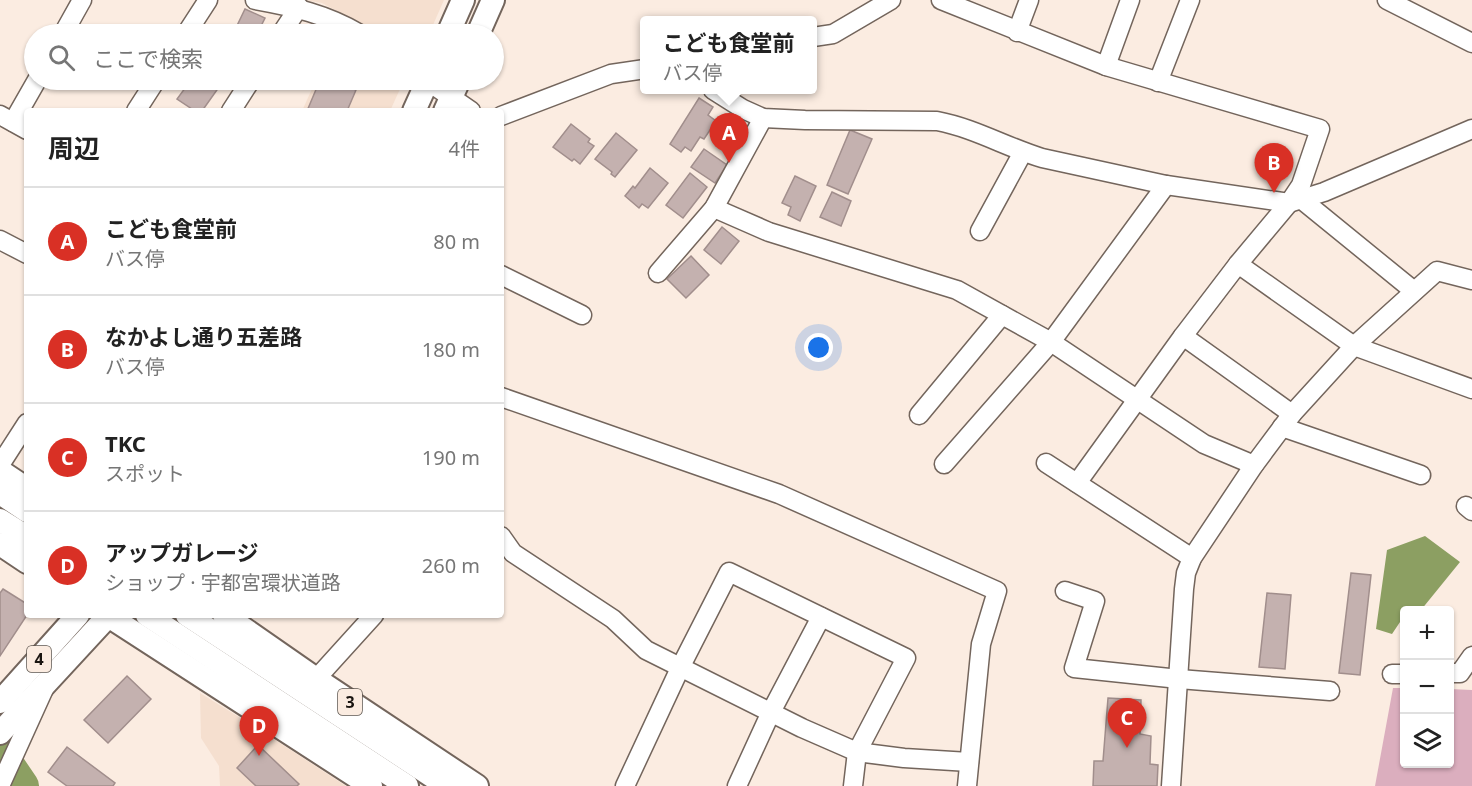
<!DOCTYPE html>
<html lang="ja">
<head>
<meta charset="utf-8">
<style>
	:root { --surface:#fff; --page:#f6f6f6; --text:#222; --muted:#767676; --line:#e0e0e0; --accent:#d93025 }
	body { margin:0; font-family:"Noto Sans","Noto Sans JP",sans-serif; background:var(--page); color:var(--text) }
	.controls { position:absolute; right:18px; bottom:18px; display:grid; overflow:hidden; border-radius:6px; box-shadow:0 2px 4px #0004 }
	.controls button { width:54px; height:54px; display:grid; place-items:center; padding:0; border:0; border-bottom:2px solid var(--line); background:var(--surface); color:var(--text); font:30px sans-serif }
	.you { position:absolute; left:819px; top:348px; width:21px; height:21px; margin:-15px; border:4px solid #fff; border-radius:50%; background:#1a73e8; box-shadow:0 0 0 9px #1a73e833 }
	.badge { display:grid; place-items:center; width:39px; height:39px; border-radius:50%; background:var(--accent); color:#fff; font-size:20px; font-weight:700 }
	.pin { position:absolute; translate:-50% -50px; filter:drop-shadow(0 2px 3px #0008) }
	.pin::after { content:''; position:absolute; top:32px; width:21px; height:18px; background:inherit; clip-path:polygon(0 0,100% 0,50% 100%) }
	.popup { position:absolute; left:640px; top:16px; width:177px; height:78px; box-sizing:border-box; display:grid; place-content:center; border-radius:6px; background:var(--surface); filter:drop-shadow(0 2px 4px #0005); font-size:20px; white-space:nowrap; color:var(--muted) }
	.popup b { font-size:22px; color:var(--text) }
	.popup::after { content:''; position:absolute; left:50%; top:100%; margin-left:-12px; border:12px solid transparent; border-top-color:var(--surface) }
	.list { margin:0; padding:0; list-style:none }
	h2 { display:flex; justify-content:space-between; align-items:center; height:78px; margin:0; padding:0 24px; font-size:26px }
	h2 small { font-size:20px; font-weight:400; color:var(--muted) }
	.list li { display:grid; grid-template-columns:39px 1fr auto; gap:18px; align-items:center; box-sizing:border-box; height:108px; padding:0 24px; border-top:2px solid var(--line) }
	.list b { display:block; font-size:22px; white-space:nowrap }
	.list p { margin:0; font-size:20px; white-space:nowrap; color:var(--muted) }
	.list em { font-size:20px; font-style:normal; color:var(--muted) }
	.icon { flex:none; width:33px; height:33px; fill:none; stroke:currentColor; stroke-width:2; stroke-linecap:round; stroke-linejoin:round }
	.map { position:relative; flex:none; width:1472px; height:786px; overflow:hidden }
	.search { position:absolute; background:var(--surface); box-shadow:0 2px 4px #0004; left:24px; top:24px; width:480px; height:66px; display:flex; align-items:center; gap:15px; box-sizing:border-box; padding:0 21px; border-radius:33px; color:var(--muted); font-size:22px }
	.panel { position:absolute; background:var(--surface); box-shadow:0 2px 4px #0004; left:24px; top:108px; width:480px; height:510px; border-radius:6px }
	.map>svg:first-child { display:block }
	.built { fill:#f5dfcf }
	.green { fill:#dbaebe }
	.water { fill:#8c9f62 }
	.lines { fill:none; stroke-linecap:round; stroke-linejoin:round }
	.river { stroke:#8c9f62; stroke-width:32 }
	.building { fill:#c4b1af; stroke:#a18e8c; stroke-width:1.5 }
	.minor-casing { stroke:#73655c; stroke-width:21 }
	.major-casing { stroke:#73655c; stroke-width:26 }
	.minor { stroke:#fff; stroke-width:18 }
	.major { stroke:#fff; stroke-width:22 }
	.labels { text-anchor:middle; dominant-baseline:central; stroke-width:4.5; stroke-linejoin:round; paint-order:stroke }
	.shield { fill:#fbece1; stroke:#5e564f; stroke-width:1.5 }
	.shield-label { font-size:16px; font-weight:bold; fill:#1a1511 }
</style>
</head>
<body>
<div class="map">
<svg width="1472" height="786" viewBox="0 0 1472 786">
	<rect width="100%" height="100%" fill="#fbece1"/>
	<g class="built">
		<path d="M304 0H444L429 34H379L322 3Z"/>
		<path d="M316 80H400V89L390 111H302Z"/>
		<path d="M200 693 257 728 346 786H220L219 766 201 738Z"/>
	</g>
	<path class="green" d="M1393 688H1404V764H1450V689L1472 690V786H1375Z"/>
	<path class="water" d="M1425 536 1460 562 1421 610H1404V616L1392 634 1376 629 1387 550Z"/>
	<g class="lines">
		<path class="river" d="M0 752 23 786"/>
	</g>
	<g class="building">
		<path d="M245 9 265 18 257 34H233Z"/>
		<path d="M191 80H224L202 111H195L177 99Z"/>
		<path d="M320 80H332L356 90 347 111H307Z"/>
		<path d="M699 98 713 107 708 115 716 121 704 139 700 137 691 151 685 147 681 152 670 144Z"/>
		<path d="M571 124 590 139 588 142 594 146 580 164 574 159 572 161 553 147Z"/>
		<path d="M850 130 872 139 848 194 827 185Z"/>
		<path d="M616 133 637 150 615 177 611 174 612 172 595 159Z"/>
		<path d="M704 149 727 165 715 183 691 167Z"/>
		<path d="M650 168 668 183 648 208 642 204 639 208 625 196 633 186 635 188Z"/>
		<path d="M690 173 707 187 683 218 666 205Z"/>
		<path d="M795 176 816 186 800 221 788 215 791 207 782 203Z"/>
		<path d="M832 192 851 201 841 226 820 217Z"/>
		<path d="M722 227 739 241 721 264 704 250Z"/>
		<path d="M691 256 709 275 686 298 667 279Z"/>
		<path d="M1351 573 1371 575 1360 675 1339 673Z"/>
		<path d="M3 589 27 604V615L0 656V593Z"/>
		<path d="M1267 593 1291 595 1285 669 1259 667Z"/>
		<path d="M127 676 151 699 108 743 84 720Z"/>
		<path d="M1108 698 1141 700 1140 734 1151 736 1150 764 1158 765 1157 786H1093L1094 761H1103Z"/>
		<path d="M258 745 299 784 297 786H256L237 768Z"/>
		<path d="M67 747 115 783 113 786H67L48 772Z"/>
	</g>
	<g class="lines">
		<g class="minor-casing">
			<g id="minor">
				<path d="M255 0C294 7 326 14 360 34"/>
				<path d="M941 0 1106 66 1320 129 1301 185 1289 203 1238 264 1183 336 1077 483"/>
				<path d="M1387 0 1472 43"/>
				<path d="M1017 32 1029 0"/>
				<path d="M63 34 82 0"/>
				<path d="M186 34 208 0"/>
				<path d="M281 34 299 7"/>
				<path d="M813 37 833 34 891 0"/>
				<path d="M1106 66 1130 0"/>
				<path d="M426 80 471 111"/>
				<path d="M1158 82 1190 0"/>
				<path d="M713 90 743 109 763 118 805 120 937 121C974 128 1006 147 1042 158L1166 185 1289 203 1324 192 1472 129"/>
				<path d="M136 111 156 80"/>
				<path d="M231 111 251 80"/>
				<path d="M0 115 27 130"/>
				<path d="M501 116 611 74 645 69"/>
				<path d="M13 122 37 80"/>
				<path d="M1301 199 1414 291"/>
				<path d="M714 208 769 232 957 290 1051 342 1204 444 1254 465"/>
				<path d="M980 231 1023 152"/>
				<path d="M0 240 27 254"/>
				<path d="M1238 264 1354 346 1472 389"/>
				<path d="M658 273 714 208 763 118"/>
				<path d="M501 275 582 315"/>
				<path d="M1183 336 1292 414"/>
				<path d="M501 397 779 494 997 591 981 644 967 786"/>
				<path d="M919 415 1002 315"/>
				<path d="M1282 427 1421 475"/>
				<path d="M1046 463 1192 558"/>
				<path d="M944 464 1051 342 1166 185"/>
				<path d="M0 465 27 423"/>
				<path d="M1466 506 1472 511"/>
				<path d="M501 536 513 553 613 619 646 650 802 728 857 752 904 758 969 762"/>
				<path d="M1065 591 1095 601 1074 668 1179 679 1330 691"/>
				<path d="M1450 673H1460L1472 656"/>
				<path d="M1392 674H1404"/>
				<path d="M316 679 374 615"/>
				<path d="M0 786 44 689"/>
				<path d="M625 786 681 666 729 572 906 658 857 752 853 786"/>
				<path d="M737 786 771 712 821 617"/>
				<path d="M1171 786 1184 589 1186 573 1192 558 1254 465 1292 414 1354 346 1437 271 1472 280"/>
			</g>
		</g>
		<g class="major-casing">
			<g id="major">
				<path d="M448 34 463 0"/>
				<path d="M478 34 493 0"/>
				<path d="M414 111 428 80"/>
				<path d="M445 111 459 80"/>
				<path d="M0 471 27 489"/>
				<path d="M0 493 27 511"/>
				<path d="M0 520 27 537"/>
				<path d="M0 544 27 562"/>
				<path d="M107 615 371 786"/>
				<path d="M147 615 407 786"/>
				<path d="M187 615 447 786"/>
				<path d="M224 615 316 679 477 786"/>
				<path d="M0 702 78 615"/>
				<path d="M0 733 109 615"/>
			</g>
		</g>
		<use href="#minor" class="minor"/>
		<use href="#major" class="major"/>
	</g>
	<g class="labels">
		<g class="shield">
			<rect x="27" y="646" width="24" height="26" rx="4.5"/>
			<rect x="338" y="689" width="24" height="26" rx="4.5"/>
		</g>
		<g class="shield-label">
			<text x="39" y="659">4</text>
			<text x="350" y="702">3</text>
		</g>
	</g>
</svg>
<div class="controls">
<button>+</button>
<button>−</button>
<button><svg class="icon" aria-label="layers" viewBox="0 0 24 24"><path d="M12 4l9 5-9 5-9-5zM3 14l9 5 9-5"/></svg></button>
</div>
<div class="you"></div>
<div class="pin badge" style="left:729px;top:163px">A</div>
<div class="popup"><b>こども食堂前</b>バス停</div>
<div class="pin badge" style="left:1274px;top:193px">B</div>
<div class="pin badge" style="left:1127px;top:748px">C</div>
<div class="pin badge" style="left:259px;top:756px">D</div>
<div class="search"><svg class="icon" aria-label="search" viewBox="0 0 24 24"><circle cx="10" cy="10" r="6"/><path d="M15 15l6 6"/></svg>ここで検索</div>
<section class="panel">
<h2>周辺<small>4件</small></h2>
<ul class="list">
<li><span class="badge">A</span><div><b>こども食堂前</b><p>バス停</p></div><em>80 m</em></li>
<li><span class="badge">B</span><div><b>なかよし通り五差路</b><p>バス停</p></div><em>180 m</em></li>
<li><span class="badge">C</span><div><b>TKC</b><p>スポット</p></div><em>190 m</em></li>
<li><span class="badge">D</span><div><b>アップガレージ</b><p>ショップ · 宇都宮環状道路</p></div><em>260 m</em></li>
</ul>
</section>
</div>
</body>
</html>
